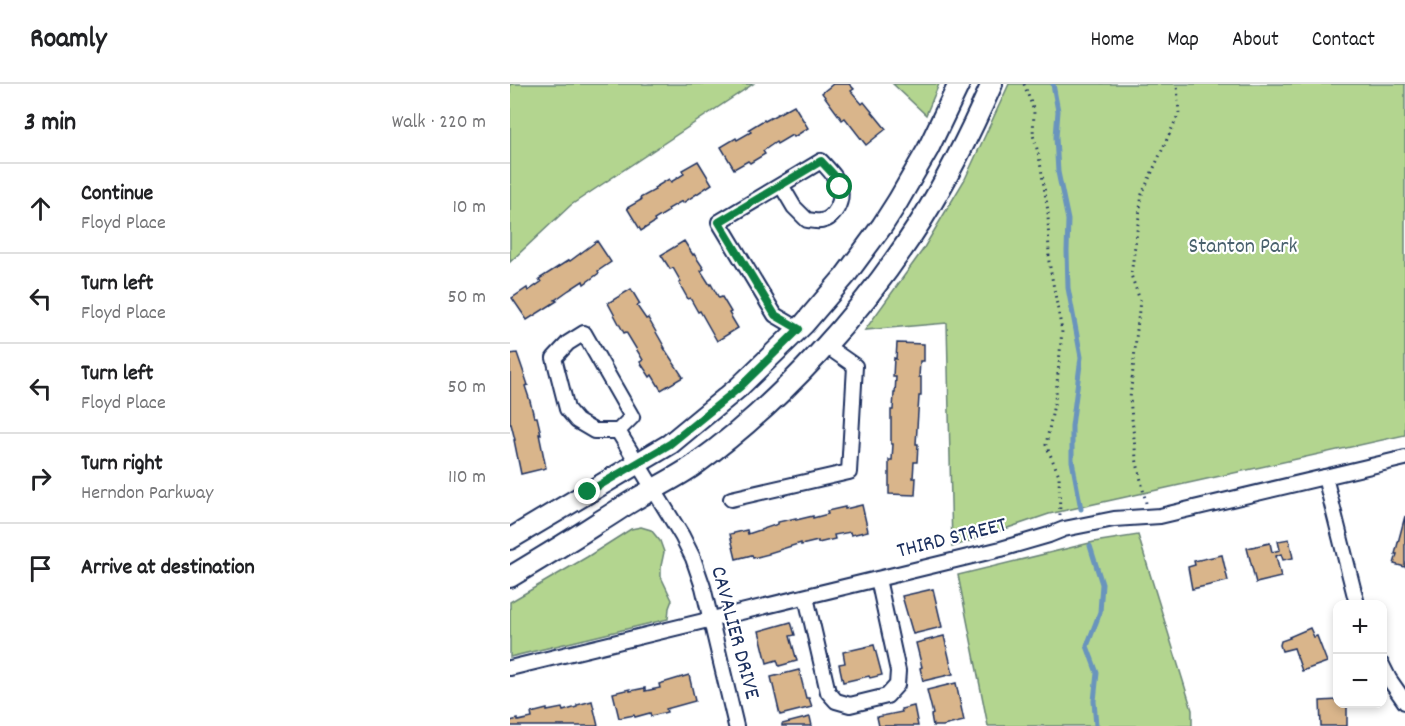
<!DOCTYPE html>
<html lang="en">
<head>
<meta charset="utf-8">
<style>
	:root { --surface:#fff; --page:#f2f2f2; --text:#202124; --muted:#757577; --line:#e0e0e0 }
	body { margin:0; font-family:Dekko,sans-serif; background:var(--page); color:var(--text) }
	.controls { position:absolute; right:18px; bottom:18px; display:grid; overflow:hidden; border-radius:12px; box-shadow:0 3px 9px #0003 }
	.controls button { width:54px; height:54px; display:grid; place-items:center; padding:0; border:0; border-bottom:2px solid var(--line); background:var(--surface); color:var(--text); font:30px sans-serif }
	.stop { position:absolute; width:18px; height:18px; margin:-14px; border:4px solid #0b8043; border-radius:50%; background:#fff }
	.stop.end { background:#0b8043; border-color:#fff; box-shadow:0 2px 6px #0008 }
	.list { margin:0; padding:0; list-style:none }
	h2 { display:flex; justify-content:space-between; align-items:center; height:78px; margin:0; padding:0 24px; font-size:26px }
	h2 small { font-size:20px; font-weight:400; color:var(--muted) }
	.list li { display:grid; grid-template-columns:39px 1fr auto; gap:18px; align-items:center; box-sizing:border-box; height:90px; padding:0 24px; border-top:2px solid var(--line) }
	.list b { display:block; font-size:22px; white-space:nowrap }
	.list p { margin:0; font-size:20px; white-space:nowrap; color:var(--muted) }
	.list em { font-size:20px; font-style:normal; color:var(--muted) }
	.icon { flex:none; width:33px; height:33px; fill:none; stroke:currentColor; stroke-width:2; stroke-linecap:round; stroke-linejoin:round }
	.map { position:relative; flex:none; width:895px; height:642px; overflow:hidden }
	header { display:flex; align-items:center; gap:36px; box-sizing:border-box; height:84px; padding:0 30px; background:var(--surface); border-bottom:2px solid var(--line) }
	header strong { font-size:28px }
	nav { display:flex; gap:33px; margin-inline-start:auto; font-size:21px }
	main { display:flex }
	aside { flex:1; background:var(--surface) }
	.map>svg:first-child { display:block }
	.green { fill:#b3d58f; stroke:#678276; stroke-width:1.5 }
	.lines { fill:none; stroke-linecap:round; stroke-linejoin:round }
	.stream { stroke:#6994bd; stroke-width:5 }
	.building { fill:#d9b58b; stroke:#1b2f5e; stroke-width:1.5 }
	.street-casing { stroke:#1b2f5e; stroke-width:18 }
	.secondary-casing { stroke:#1b2f5e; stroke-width:24 }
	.path { stroke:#1b2f5e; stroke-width:3; stroke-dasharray:1.5 4.5; stroke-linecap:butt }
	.street { stroke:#fff; stroke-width:14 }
	.secondary { stroke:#fff; stroke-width:20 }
	.route { stroke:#0b8043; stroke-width:8 }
	.labels { text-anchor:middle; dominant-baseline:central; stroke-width:4.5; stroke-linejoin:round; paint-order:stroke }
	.park-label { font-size:22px; fill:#49616d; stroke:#fff }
	.street-label { font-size:22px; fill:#1b2f5e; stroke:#fff }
</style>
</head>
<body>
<header>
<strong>Roamly</strong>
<nav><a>Home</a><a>Map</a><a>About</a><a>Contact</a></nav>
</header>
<main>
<aside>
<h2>3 min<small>Walk · 220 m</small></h2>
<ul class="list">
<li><svg class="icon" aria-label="ahead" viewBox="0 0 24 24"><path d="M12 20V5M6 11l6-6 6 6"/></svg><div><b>Continue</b><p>Floyd Place</p></div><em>10 m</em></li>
<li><svg class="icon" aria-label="left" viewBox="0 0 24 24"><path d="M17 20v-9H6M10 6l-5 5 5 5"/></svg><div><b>Turn left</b><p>Floyd Place</p></div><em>50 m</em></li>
<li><svg class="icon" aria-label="left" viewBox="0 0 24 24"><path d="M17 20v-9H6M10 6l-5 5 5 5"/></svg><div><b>Turn left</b><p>Floyd Place</p></div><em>50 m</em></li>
<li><svg class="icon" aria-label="right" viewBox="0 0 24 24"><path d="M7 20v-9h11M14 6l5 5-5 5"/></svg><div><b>Turn right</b><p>Herndon Parkway</p></div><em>110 m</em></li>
<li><svg class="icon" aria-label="arrive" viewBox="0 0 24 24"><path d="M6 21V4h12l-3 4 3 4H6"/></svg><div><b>Arrive at destination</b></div></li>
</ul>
</aside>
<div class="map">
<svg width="895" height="642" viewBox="0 0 895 642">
	<rect width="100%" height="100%" fill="#fff"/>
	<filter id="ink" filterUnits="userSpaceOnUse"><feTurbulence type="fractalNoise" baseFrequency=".0167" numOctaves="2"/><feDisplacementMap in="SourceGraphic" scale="12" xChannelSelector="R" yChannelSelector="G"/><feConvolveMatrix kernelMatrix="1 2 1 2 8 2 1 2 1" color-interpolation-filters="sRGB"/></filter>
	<g filter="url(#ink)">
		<g class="green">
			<path d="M0 0H243L61 121 0 178Z"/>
			<path d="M383 0H429L416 31Z"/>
			<path d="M499 0H895V351L539 430 442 463 437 239 355 246 412 167 455 95Z"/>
			<path d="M131 443 141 446 150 457 154 468 151 482V493L162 516 159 524 158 535 0 573V518L77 473 121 445Z"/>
			<path d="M628 451 682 626V642H478L448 491 584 458Z"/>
		</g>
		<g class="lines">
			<g class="stream">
				<path d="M543 0 548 27 546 53 548 88 558 136 557 167 558 204 571 273 562 342V377L571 425"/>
				<path d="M580 462 592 500 590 528 577 562 587 589 584 617 586 642"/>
			</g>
		</g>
		<g class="building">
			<path d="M323 0H339L344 5 341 7 352 20 354 18 376 45 356 61 335 34 332 36 312 9Z"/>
			<path d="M284 21 298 44 284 53 282 51 267 60 266 58 253 67 255 70 240 79 238 77 224 85 211 63 226 54 227 56 241 48 239 45 254 36 255 37Z"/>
			<path d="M188 77 202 100 173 119 172 117 158 125 159 127 144 136 145 138 131 147 117 124 131 116 130 114 145 106 144 104 159 95 161 98 174 90 172 86Z"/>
			<path d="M87 157 101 178 88 187 89 189 74 200 73 197 59 206 45 216 47 217 17 236 2 214 17 204 18 207 31 198 29 195 59 176 60 177Z"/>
			<path d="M174 157 183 171 184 170 194 185 191 187 200 201 201 200 209 214 212 213 221 228 219 229 228 244 207 257 190 227 188 228 180 214 178 215 169 199 171 198 163 184 160 185 151 171Z"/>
			<path d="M121 205 130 220 127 222 136 235 138 234 155 264H154L173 293 151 306 142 291 140 293 130 278 133 276 116 248 114 249 98 219Z"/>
			<path d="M387 259 414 260V277H410L409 293H411V312H409L406 360H408L407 378H404L403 394H406L405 411 379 410V376H382L383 360H381V326H383L384 309H385L386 293H383L384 274 386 275Z"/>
			<path d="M7 269 18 301 15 302 20 317 24 333H27L31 350H29L36 384 11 390 4 356H5L1 340H0V270Z"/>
			<path d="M352 421 358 447 341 451 340 448 324 451 325 455 308 459V457L291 461V459L259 469V470L243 474 242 471 226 475 220 450 237 446 238 450 268 440V438L286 434V436L303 432V434L318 430 317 427 335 423V425Z"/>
			<path d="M895 432V483L884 480 887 470H885Z"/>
			<path d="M779 455 783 474 773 476 771 470 766 472 771 493 746 499 737 464 760 459 762 468 770 466 768 457Z"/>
			<path d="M712 471 718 497 682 505 678 483 685 481 684 477Z"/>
			<path d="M423 505 432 543 403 550 392 512Z"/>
			<path d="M281 538 285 551 280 552 287 577 269 582 267 576 257 579 249 547Z"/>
			<path d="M800 544 804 553 807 552 817 578 792 587 784 564 772 567 770 561 771 557 780 554 779 553Z"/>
			<path d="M434 552 443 590 413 597 410 584 412 583 406 559Z"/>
			<path d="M364 561 372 591 360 594 359 592 333 598 329 580 335 579 333 568Z"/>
			<path d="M289 586 296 614H299L302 623 270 631 261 593Z"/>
			<path d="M179 591 185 617 156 625 157 628 141 632 140 629 125 633 124 631 109 634 103 609 120 605V607L135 604V607L150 604 149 600Z"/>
			<path d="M446 599 454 637 433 642H423L421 631 423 630 417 606Z"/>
			<path d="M828 616V620H837V642H811L810 617Z"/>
			<path d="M82 617 88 642H0V637L8 635V637L22 634 21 629 37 625V627L52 624 53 627 67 623V621Z"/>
			<path d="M404 622 408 642H369L367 633 392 628 391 625Z"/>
			<path d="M300 633 302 642H272V640Z"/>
		</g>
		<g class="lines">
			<g class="street-casing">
				<g id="street">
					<path d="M271 101 284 123 297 136C301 136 307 138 311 137 325 135 333 117 330 104 328 94 318 85 311 77L209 138 265 231 289 245"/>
					<path d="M108 347H84L67 337 57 325 44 274 58 259 74 249 122 333 108 347 172 452 183 474 193 503 226 642"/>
					<path d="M815 393 847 520"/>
					<path d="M221 415 339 388 345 282 315 261"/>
					<path d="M296 513 318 608 326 617 340 621 377 612 387 601 388 587 368 495"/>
					<path d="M872 581 879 595 895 618"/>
					<path d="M0 584 491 465 539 451 554 445 604 435 650 432 895 374"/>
				</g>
			</g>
			<g class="secondary-casing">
				<g id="secondary">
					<path d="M0 455 160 360 229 303 294 240 335 192 372 142 388 117 418 65 449 0"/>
					<path d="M0 493C30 475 60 457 89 438 101 431 112 423 124 416 143 405 164 395 183 382 270 320 354 227 411 137 438 94 461 47 482 0"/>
				</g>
			</g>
			<g class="path">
				<path d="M514 0 524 27 523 51 529 72 538 127 539 178 552 247 546 310 536 361 549 391 550 432"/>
				<path d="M636 419 626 374 620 315 630 216 621 191 632 110 669 29 667 0"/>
			</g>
			<use href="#street" class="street"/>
			<use href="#secondary" class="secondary"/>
		</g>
	</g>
	<g class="lines" filter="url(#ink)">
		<path class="route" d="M78 408 160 360 230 303 289 245 265 231 209 138 311 77 324 91 330 103"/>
	</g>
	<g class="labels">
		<g class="park-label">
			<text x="733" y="163">Stanton Park</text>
		</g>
		<g class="street-label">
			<text transform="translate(442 455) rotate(-14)">THIRD STREET</text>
			<text transform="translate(224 549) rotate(75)">CAVALIER DRIVE</text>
		</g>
	</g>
</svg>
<div class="controls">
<button>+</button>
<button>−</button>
</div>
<div class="stop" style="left:330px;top:103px"></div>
<div class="stop end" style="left:78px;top:408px"></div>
</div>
</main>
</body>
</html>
